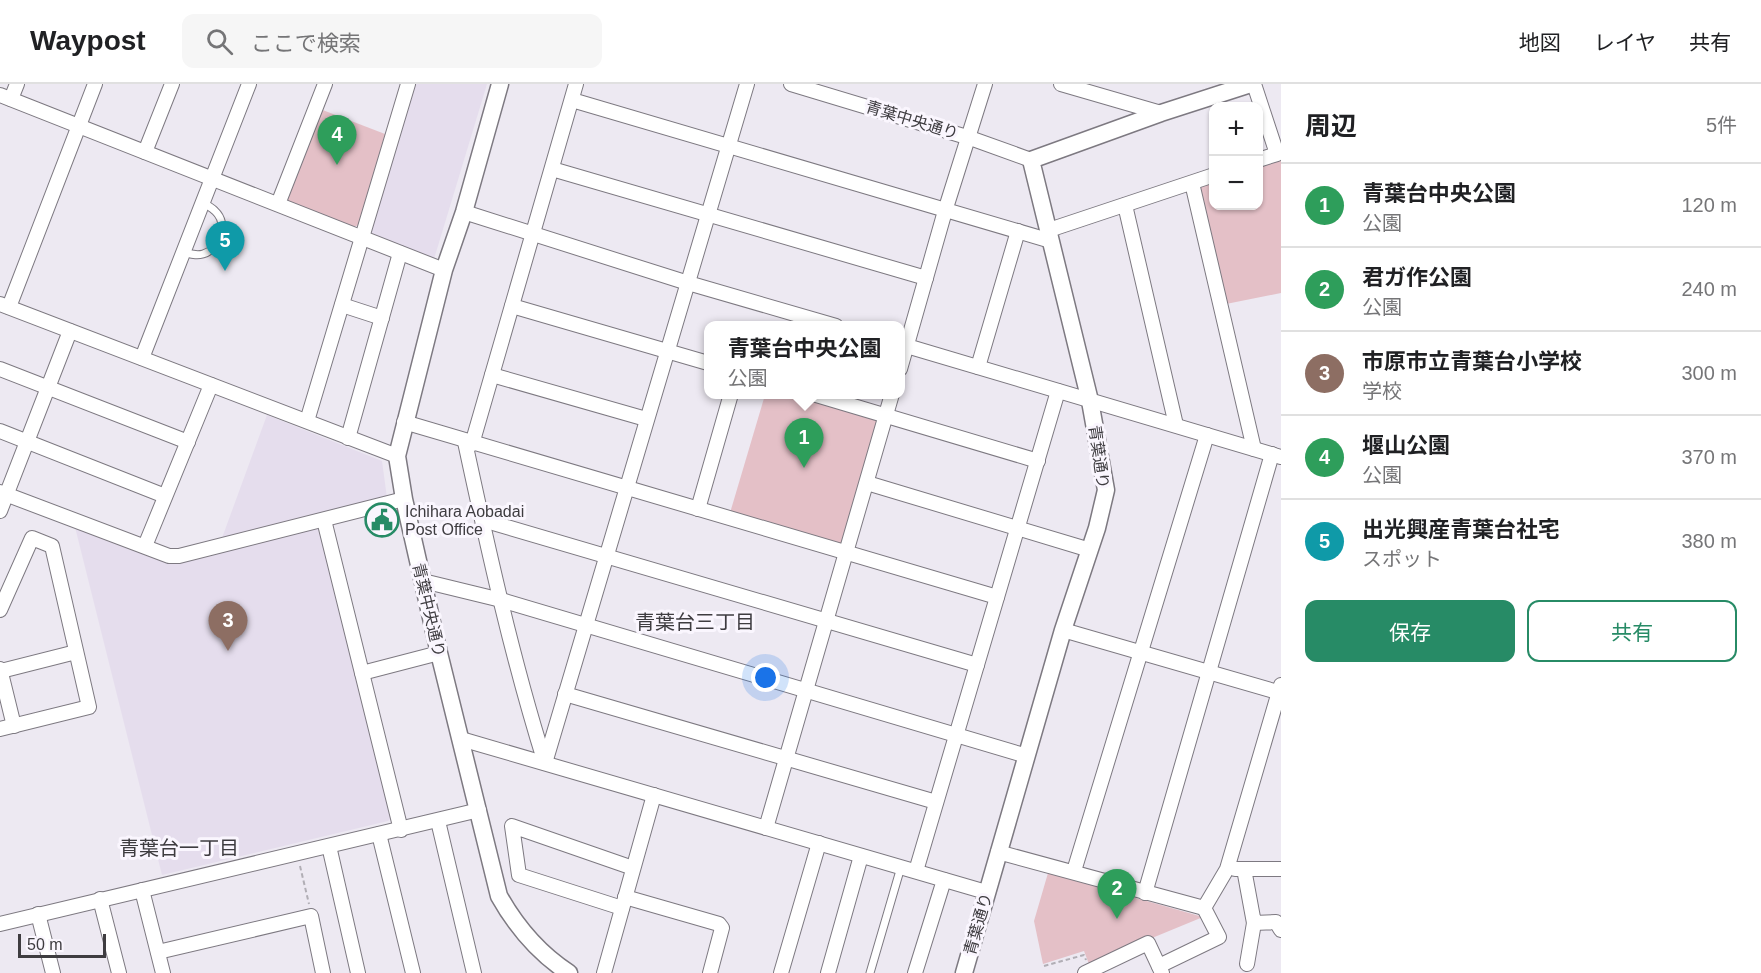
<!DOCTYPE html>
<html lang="ja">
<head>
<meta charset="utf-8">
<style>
	:root { --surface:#fff; --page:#f6f6f6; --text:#202124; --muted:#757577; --line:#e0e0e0; --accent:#278b66 }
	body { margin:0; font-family:Arial,"Noto Sans JP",sans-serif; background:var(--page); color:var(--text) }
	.controls { position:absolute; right:18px; top:18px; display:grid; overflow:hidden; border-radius:12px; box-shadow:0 2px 4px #0004 }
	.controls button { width:54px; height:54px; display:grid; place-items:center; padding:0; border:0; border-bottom:2px solid var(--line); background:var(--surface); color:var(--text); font:30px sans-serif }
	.scale { position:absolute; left:18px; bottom:15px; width:88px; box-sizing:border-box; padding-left:6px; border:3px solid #3e3c40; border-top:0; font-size:16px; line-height:21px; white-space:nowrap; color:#3e3c40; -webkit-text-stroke:4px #faf6fe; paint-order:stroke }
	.you { position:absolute; left:766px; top:594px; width:21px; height:21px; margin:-15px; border:4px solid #fff; border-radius:50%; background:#1a73e8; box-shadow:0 0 0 9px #1a73e833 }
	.badge { display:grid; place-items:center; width:39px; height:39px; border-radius:50%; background:var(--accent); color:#fff; font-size:20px; font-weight:700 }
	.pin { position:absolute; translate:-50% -50px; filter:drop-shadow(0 2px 3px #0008) }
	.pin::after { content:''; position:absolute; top:32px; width:21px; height:18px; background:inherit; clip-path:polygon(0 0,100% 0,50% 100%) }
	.popup { position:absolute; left:704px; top:237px; width:201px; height:78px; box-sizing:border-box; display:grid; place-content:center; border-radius:12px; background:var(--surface); filter:drop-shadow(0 2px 4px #0005); font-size:20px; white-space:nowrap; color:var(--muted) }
	.popup b { font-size:22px; color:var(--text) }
	.popup::after { content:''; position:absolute; left:50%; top:100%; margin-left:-12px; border:12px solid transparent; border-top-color:var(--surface) }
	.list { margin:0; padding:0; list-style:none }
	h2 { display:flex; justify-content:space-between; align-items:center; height:78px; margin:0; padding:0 24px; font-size:26px }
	h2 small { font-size:20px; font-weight:400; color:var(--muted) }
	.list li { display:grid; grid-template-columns:39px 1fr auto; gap:18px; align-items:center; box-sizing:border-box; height:84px; padding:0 24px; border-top:2px solid var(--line) }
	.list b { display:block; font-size:22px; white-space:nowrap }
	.list p { margin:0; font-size:20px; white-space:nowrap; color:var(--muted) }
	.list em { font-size:20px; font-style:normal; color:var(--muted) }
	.actions { display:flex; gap:12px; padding:18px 24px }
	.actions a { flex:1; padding:14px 0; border:2px solid var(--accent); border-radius:12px; text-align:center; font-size:21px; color:var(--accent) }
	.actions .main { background:var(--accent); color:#fff }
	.icon { flex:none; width:33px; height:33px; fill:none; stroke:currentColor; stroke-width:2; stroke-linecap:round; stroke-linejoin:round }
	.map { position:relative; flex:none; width:1281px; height:889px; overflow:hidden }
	header { display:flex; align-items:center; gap:36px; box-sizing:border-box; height:84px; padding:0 30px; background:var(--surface); border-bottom:2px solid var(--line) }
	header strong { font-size:28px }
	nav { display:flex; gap:33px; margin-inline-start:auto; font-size:21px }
	.search { width:420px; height:54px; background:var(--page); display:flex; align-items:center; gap:15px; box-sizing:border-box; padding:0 21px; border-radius:12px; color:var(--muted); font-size:22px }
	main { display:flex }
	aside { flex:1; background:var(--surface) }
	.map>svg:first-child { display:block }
	.built { fill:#e5dded }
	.green { fill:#e4c0c7 }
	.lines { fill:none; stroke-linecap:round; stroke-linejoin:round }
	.service-casing { stroke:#7d7981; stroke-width:9 }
	.minor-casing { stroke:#7d7981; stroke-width:16 }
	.tertiary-casing { stroke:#7d7981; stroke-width:19 }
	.path { stroke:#b1aeb5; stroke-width:2; stroke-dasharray:4.5 3; stroke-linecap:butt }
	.service { stroke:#fff; stroke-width:7 }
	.minor { stroke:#fff; stroke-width:14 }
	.tertiary { stroke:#fff; stroke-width:16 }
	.labels { text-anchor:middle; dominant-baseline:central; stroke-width:6; stroke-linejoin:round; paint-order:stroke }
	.street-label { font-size:16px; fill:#3e3c40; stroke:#faf6fe }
	.poi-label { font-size:16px; fill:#3e3c40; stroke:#faf6fe; text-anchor:start }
	.quarter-label { font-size:20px; fill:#3e3c40; stroke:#faf6fe }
</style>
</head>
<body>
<header>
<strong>Waypost</strong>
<div class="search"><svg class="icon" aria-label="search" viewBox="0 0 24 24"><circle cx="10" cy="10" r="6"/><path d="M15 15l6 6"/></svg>ここで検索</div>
<nav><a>地図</a><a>レイヤ</a><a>共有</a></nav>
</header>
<main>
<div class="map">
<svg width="1281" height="889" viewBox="0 0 1281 889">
	<rect width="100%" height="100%" fill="#ede9f2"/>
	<g class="built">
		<path d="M413 0H487L434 175 372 151 369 147Z"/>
		<path d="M267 331 382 377 387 414 222 454Z"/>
		<path d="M75 443 169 480 318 444 323 448 391 734 388 737 162 791Z"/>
	</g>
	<g class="green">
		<path d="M320 25 385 50 359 141 353 143 289 119 286 112Z"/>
		<path d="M1281 75V209L1226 220 1198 107 1200 100 1213 96 1214 122H1258L1259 82Z"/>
		<path d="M765 311H795L875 333 879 340 843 459 838 461 730 429Z"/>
		<path d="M1048 789 1203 833 1089 880 1084 867 1043 880 1034 837Z"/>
	</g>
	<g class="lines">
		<g class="service-casing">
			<g id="service">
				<path d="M183 168C190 170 196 172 203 170 220 165 229 140 215 127 212 124 207 121 203 119"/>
				<path d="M870 889 901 783"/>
			</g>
		</g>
		<g class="minor-casing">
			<g id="minor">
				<path d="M791 0 970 54 1031 76"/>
				<path d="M1061 0 1161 29"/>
				<path d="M1254 0 1277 70 1258 76"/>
				<path d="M0 11 444 186"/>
				<path d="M11 15 17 0"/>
				<path d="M572 16 1051 157"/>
				<path d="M145 68 172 0"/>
				<path d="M552 85 926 194"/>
				<path d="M1192 99 1254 365"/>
				<path d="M278 120 325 0"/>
				<path d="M1125 121 1176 341"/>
				<path d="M464 128 688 199 836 242"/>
				<path d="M1049 146 1214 91"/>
				<path d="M0 220 397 372"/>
				<path d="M342 221 382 234"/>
				<path d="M512 222 708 279"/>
				<path d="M9 223 95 0"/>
				<path d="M900 260 1281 373"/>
				<path d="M142 274 249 0"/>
				<path d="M978 283 1018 147"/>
				<path d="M0 285 188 358"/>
				<path d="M900 285 945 127 985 0"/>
				<path d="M492 291 646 335"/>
				<path d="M813 310 1038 377"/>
				<path d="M307 337 408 0"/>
				<path d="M404 338 997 513"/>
				<path d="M0 347 165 412"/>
				<path d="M348 354 400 169"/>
				<path d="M465 358C488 465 512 574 545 679"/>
				<path d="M472 360 576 0"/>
				<path d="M867 399 1090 466"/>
				<path d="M0 408 169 472H179L404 415"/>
				<path d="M698 425 731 310"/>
				<path d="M0 427 70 247"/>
				<path d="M324 436 401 746"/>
				<path d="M483 436 977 581"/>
				<path d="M145 462 211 301"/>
				<path d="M423 497 501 516 1027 672"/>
				<path d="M0 526 32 454 52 462 89 623 0 645"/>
				<path d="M1063 546 1281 609"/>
				<path d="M0 585 14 642"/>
				<path d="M1 587 76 568"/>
				<path d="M362 589 439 569"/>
				<path d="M565 610 936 718"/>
				<path d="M461 655 986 808"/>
				<path d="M545 679 747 0"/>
				<path d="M438 737 474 889"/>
				<path d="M766 744 892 310"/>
				<path d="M379 750 413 889"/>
				<path d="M329 762 358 889"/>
				<path d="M998 768 1204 824 1227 785 1281 601"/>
				<path d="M1235 785H1281"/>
				<path d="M1244 785 1254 839 1276 838 1281 846"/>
				<path d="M916 787 1058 307"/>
				<path d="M1074 787 1207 351"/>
				<path d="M142 806 163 889"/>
				<path d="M1145 809 1272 370"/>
				<path d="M625 813 719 840 722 844 710 889"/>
				<path d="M100 815 119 889"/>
				<path d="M622 824 519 791 512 742 633 784"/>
				<path d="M38 830 53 889"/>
				<path d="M0 840 479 726"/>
				<path d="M158 868 311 832 323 889"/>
				<path d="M1247 880 1254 839"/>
				<path d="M1159 882 1219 853 1204 824"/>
				<path d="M604 889 654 711"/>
				<path d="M781 889 819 759"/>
				<path d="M828 889 861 772"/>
				<path d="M915 889 944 796"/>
				<path d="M1085 889 1148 859 1162 889"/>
			</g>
		</g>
		<g class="tertiary-casing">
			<g id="tertiary">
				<path d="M500 0 464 128 444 186 397 372 404 415 439 569 499 812C517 844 538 869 569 889"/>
				<path d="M964 889 1063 546 1097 444 1106 406 1090 317 1031 76 1161 29 1251 0"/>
			</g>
		</g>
		<g class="path">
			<path d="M300 782 309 820"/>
			<path d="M1044 882 1084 871 1086 876"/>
		</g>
		<use href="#service" class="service"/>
		<use href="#minor" class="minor"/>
		<use href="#tertiary" class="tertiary"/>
	</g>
	<defs>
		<g id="civic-ring" transform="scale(1.725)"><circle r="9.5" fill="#faf6fe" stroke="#278b66" stroke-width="1.5"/><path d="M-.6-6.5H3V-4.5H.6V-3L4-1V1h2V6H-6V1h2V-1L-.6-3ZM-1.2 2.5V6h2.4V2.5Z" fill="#278b66"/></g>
	</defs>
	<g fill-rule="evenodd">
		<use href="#civic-ring" x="382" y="436"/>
	</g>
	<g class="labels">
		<g class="street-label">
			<text transform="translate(912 36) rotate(17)">青葉中央通り</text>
			<text transform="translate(1099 373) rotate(82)">青葉通り</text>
			<text transform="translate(429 526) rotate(77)">青葉中央通り</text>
			<text transform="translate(978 840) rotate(-74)">青葉通り</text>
		</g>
		<g class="poi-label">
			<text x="405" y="427">Ichihara Aobadai<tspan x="405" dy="18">Post Office</tspan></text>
		</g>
		<g class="quarter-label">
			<text x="695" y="538">青葉台三丁目</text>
			<text x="179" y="764">青葉台一丁目</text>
		</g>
	</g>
</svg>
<div class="controls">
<button>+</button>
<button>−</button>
</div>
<div class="scale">50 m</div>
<div class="you"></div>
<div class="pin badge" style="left:804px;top:384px;background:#2e9e5b">1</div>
<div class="popup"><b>青葉台中央公園</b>公園</div>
<div class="pin badge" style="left:1117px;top:835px;background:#2e9e5b">2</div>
<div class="pin badge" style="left:228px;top:567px;background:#8d6e63">3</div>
<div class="pin badge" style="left:337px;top:81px;background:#2e9e5b">4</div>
<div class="pin badge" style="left:225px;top:187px;background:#0f9aa8">5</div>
</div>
<aside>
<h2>周辺<small>5件</small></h2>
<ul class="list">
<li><span class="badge" style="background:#2e9e5b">1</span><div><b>青葉台中央公園</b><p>公園</p></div><em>120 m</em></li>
<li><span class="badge" style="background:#2e9e5b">2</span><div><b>君ガ作公園</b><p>公園</p></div><em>240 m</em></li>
<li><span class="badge" style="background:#8d6e63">3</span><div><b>市原市立青葉台小学校</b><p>学校</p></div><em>300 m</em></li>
<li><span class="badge" style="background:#2e9e5b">4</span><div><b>堰山公園</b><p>公園</p></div><em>370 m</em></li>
<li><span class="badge" style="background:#0f9aa8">5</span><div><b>出光興産青葉台社宅</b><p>スポット</p></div><em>380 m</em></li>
</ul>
<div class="actions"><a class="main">保存</a><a>共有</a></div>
</aside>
</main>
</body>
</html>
